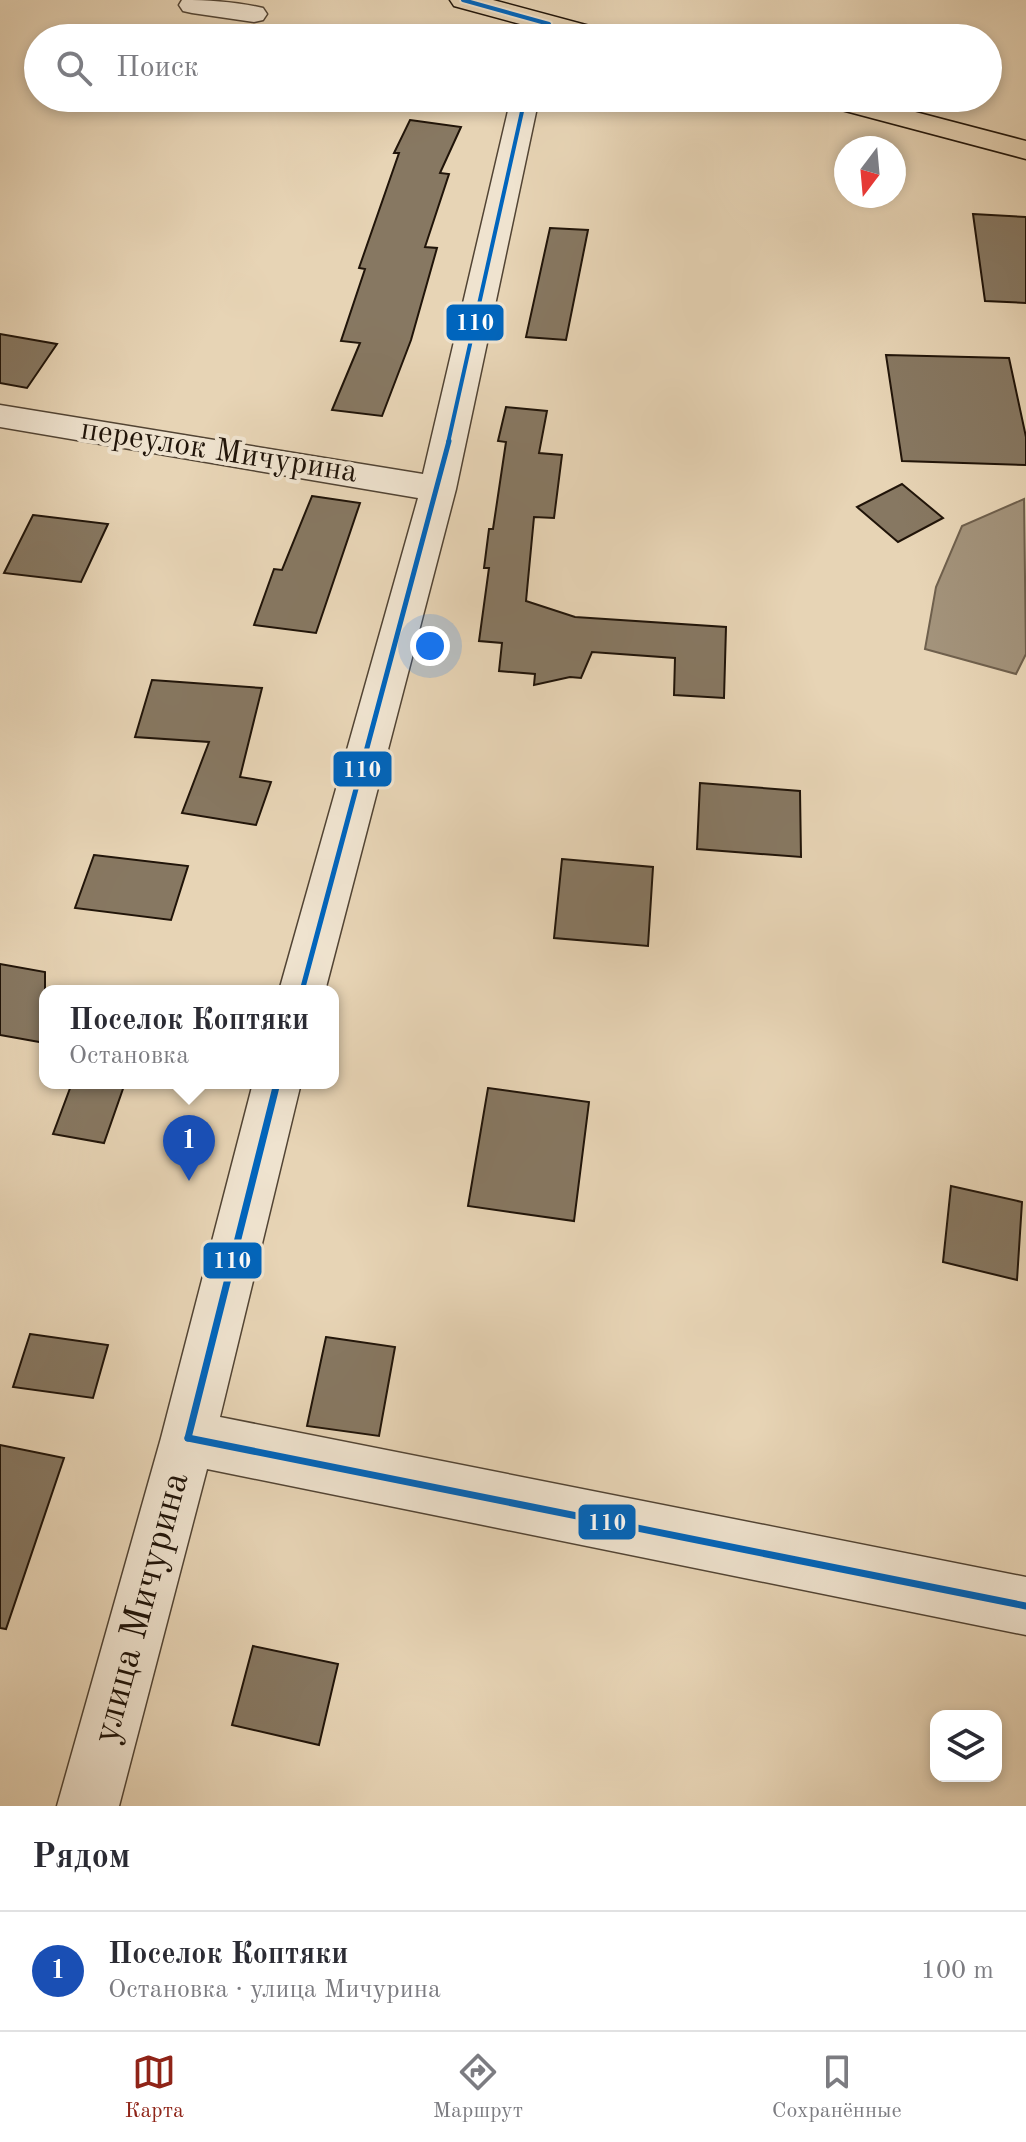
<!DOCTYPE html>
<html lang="ru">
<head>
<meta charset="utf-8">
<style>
	:root { --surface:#fff; --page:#f2f2f3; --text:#2b2b33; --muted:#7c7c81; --line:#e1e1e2; --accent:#8f2418 }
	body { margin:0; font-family:"Old Standard TT",serif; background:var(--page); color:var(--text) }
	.controls { position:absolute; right:24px; bottom:24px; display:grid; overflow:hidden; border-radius:16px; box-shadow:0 4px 12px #0003 }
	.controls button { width:72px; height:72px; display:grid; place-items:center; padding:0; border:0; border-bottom:2px solid var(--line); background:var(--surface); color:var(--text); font:40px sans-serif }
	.compass { position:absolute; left:834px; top:136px; width:72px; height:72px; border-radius:50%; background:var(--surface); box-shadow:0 4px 12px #0003; rotate:196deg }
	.you { position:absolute; left:430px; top:646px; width:28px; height:28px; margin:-20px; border:6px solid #fff; border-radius:50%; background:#1a73e8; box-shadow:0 0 0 12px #1a73e833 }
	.badge { display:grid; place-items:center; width:52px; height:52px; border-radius:50%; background:var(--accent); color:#fff; font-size:26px; font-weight:700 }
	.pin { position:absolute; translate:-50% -66px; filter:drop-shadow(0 2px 4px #0008) }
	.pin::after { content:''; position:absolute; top:42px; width:28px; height:24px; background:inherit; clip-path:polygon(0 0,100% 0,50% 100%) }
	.popup { position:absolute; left:39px; top:985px; width:300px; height:104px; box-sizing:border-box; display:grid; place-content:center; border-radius:16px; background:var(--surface); filter:drop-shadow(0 2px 6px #0005); font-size:26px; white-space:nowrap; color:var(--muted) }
	.popup b { font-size:30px; color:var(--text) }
	.popup::after { content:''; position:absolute; left:50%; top:100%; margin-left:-16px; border:16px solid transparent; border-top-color:var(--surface) }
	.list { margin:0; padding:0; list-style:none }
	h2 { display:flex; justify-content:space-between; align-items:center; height:104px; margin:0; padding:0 32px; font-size:34px }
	h2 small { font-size:26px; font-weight:400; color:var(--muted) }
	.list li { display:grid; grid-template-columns:52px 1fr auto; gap:24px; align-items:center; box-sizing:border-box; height:120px; padding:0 32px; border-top:2px solid var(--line) }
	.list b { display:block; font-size:30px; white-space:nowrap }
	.list p { margin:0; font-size:26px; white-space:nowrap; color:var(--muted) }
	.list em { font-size:26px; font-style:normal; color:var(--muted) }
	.icon { flex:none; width:44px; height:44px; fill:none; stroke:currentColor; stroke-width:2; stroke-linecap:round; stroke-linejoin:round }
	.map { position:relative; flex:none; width:1026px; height:1806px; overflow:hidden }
	.search { position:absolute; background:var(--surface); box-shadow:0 4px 12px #0003; left:24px; right:24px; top:24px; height:88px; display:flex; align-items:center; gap:20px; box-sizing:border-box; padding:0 28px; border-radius:44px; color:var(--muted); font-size:30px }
	.sheet { height:224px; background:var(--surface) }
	nav { display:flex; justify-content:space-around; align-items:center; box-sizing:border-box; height:112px; border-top:2px solid var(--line); background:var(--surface); font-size:22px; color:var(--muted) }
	nav a { display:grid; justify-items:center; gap:4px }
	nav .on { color:var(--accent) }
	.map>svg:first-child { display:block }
	.water { fill:#a3937b; stroke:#6f604d; stroke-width:2 }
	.building { fill:#877862; stroke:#201409; stroke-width:2 }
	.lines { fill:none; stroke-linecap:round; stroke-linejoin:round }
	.minor-casing { stroke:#524434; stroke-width:3 }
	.major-casing { stroke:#201409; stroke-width:3 }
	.minor { fill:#efe3cf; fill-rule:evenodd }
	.major { fill:#e7d4b5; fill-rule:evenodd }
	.bus-1-far2-casing { stroke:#efe3cf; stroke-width:8 }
	.bus-1-far1-casing { stroke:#efe3cf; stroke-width:10 }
	.bus-1-casing { stroke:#efe3cf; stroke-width:13 }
	.bus-1-far2 { stroke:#0065bd; stroke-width:4 }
	.bus-1-far1 { stroke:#0065bd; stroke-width:5 }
	.bus-1 { stroke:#0065bd; stroke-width:7 }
	.labels { text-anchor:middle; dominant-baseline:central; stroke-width:8; stroke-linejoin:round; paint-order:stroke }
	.street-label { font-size:32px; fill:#201409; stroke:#efe3cf }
	.near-street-label { font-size:38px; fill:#201409; stroke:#efe3cf }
	.line-badge { stroke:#efe3cf; stroke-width:3 }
	.badge-label { font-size:22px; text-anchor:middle; font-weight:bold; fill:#fff }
</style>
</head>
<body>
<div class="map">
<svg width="1026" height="1806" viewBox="0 0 1026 1806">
	<rect width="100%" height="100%" fill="#e7d4b5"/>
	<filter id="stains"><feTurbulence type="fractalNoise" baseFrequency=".0025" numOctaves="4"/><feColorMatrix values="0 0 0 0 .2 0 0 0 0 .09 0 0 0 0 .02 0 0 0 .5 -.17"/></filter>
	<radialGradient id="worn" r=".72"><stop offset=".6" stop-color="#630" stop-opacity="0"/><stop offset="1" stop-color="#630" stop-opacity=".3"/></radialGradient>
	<path class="water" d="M1024 499 1026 654 1016 674 925 649 936 587 962 526Z"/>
	<g class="building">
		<path d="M410 120 461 127 440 173 449 174 425 247 437 248 411 340 382 416 332 410 360 343 341 341 365 269 359 268 399 153H394Z"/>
		<path d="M973 214 1026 217V303L985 301Z"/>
		<path d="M550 228 588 230 566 340 526 337Z"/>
		<path d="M0 334 57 344 27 388 0 383Z"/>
		<path d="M886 355 1009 358 1026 437V465L902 461Z"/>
		<path d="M506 407 547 411 539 453 562 455 554 518 534 517 526 601 575 617 726 627 724 698 674 695 675 658 592 652 581 678 570 677 534 685 535 674 499 671 502 643 479 641 489 568H484L489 529H493L506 442 498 441Z"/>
		<path d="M902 484 943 518 898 542 857 507Z"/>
		<path d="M312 496 360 503 316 633 254 625 274 569 282 570Z"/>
		<path d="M33 515 108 524 81 582 4 573Z"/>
		<path d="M152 680 262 688 240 777 271 782 256 825 182 813 209 742 135 737Z"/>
		<path d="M700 783 800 791 801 857 697 849Z"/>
		<path d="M94 855 188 866 171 920 75 908Z"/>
		<path d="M562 859 653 867 648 946 554 938Z"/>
		<path d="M0 964 45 972V1043L0 1035Z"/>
		<path d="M72 1083H125L104 1143 53 1134Z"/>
		<path d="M488 1088 589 1102 574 1221 468 1206Z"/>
		<path d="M951 1186 1022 1202 1017 1280 943 1262Z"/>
		<path d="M30 1334 108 1345 93 1398 13 1387Z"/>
		<path d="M326 1337 395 1347 379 1436 307 1426Z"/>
		<path d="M0 1445 64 1458 6 1629 0 1628Z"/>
		<path d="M253 1646 338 1664 319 1745 232 1725Z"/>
	</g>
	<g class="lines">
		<g class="minor-casing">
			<g id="minor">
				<path d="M182 0C210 0 237 2 263 8L267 14 263 20 254 22 192 13 183 11 179 5Z"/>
				<path d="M511 98H539L456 489 325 991H279L418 498 0 427V405L423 474Z"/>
				<path d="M253 1083H301L220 1417 1026 1577V1635L207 1469 119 1806H57L161 1438Z"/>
			</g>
		</g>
		<g class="major-casing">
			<g id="major">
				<path d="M450 0H493L612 32 616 38H572L454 6Z"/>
				<path d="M815 98H862L1026 141V159L819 104Z"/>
			</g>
		</g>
		<use href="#minor" class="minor"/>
		<use href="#major" class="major"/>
		<g class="bus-1-far2-casing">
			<g id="bus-1-far2">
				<path d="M463 0 549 24"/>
				<path d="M448 443 525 98"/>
			</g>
		</g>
		<g class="bus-1-far1-casing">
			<path id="bus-1-far1" d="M302 991 449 441"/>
		</g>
		<g class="bus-1-casing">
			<g id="bus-1">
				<path d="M188 1438 1026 1606"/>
				<path d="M188 1438 277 1083"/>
			</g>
		</g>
		<use href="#bus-1-far2" class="bus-1-far2"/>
		<use href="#bus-1-far1" class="bus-1-far1"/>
		<use href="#bus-1" class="bus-1"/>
	</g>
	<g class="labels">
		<g class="street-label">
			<text transform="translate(219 452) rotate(9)">переулок Мичурина</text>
		</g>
		<g class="near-street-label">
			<text transform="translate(142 1608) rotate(-75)">улица Мичурина</text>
		</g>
	</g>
	<g class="line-badge">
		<rect x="445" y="303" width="60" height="39" rx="8" fill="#0065bd"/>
		<rect x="332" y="750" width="61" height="38" rx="8" fill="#0065bd"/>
		<rect x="202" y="1241" width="61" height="39" rx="8" fill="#0065bd"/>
		<rect x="577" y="1503" width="60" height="38" rx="8" fill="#0065bd"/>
	</g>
	<g class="badge-label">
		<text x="475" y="330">110</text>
		<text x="362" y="777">110</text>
		<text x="232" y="1268">110</text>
		<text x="607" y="1530">110</text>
	</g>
	<rect width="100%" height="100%" filter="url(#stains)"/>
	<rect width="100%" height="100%" fill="url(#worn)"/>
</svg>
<div class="controls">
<button><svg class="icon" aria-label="layers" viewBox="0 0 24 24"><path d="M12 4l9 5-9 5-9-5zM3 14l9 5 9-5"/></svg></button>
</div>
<svg class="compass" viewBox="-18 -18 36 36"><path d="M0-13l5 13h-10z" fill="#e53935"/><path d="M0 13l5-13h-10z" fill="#7c7c81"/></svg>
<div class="you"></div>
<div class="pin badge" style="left:189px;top:1181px;background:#1a4fb4">1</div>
<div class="popup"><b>Поселок Коптяки</b>Остановка</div>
<div class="search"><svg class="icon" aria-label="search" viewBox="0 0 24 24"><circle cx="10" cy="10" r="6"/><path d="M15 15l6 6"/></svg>Поиск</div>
</div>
<section class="sheet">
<h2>Рядом<small></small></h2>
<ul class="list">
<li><span class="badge" style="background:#1a4fb4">1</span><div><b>Поселок Коптяки</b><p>Остановка · улица Мичурина</p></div><em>100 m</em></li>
</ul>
</section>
<nav>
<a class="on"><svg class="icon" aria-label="map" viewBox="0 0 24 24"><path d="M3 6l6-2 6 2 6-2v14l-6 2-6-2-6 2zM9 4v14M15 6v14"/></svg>Карта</a>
<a><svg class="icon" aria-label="directions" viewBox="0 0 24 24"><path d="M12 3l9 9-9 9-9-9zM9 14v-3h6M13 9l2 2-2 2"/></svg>Маршрут</a>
<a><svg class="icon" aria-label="saved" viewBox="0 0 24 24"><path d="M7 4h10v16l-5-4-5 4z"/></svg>Сохранённые</a>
</nav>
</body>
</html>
